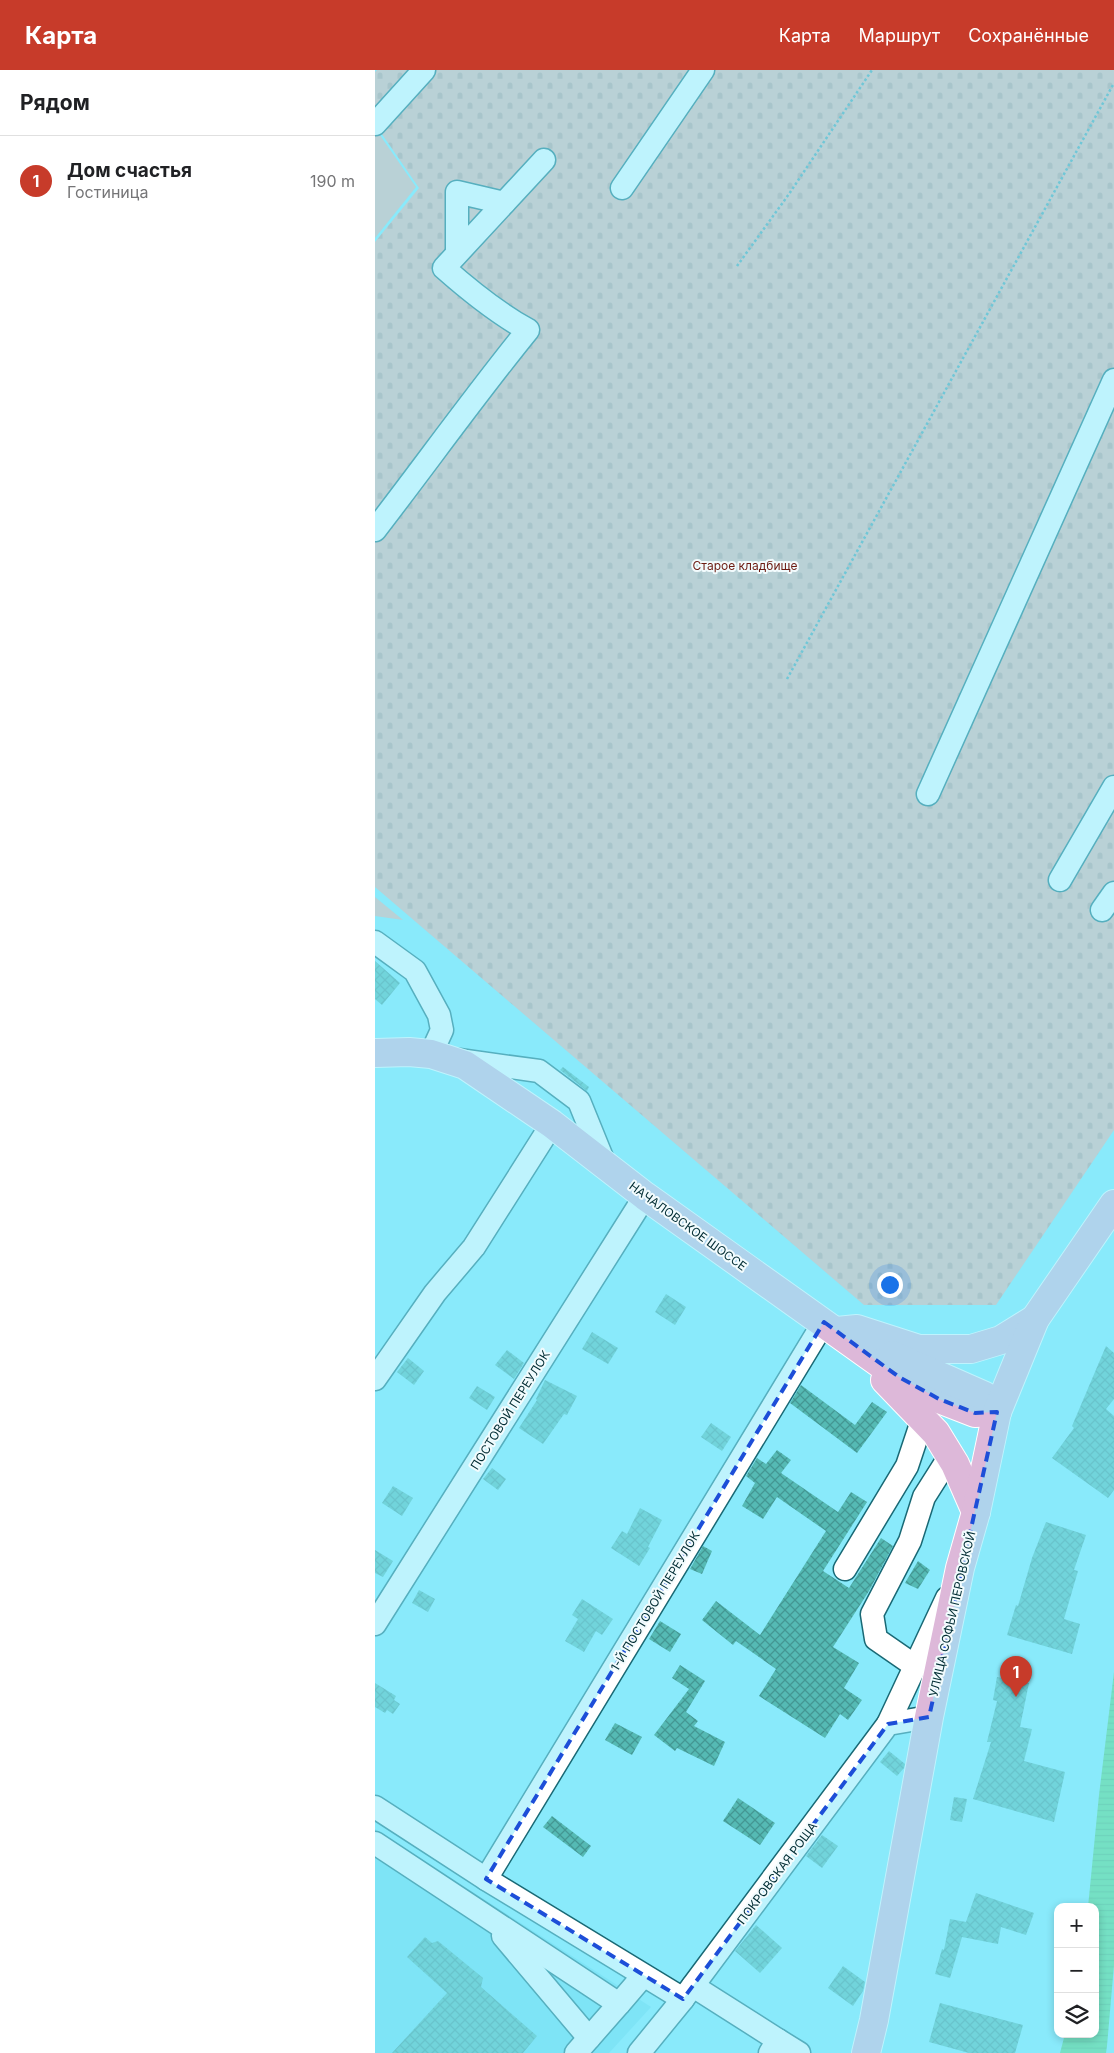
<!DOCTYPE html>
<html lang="ru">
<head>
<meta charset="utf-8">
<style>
	:root { --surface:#fff; --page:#f6f6f6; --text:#202124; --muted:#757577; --line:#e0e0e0; --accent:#c73b2a }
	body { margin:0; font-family:Inter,sans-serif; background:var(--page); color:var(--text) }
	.controls { position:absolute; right:15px; bottom:15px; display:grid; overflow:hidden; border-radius:10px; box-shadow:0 2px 8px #0003 }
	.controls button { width:45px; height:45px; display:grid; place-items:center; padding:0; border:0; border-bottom:1px solid var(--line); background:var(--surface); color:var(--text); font:25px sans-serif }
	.you { position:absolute; left:514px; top:1214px; width:18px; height:18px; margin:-12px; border:4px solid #fff; border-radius:50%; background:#1a73e8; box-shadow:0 0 0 8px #1a73e833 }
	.badge { display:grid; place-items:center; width:32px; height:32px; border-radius:50%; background:var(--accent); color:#fff; font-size:16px; font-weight:700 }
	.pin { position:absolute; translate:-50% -41px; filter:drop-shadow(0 1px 2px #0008) }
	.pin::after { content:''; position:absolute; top:26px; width:18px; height:15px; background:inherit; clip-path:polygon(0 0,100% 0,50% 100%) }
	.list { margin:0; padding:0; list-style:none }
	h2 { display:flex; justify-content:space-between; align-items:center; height:65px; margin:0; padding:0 20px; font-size:21px }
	h2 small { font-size:16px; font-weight:400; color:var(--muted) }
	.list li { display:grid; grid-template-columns:32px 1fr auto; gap:15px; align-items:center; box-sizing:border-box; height:90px; padding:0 20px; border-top:1px solid var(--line) }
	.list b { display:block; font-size:19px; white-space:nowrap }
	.list p { margin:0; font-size:16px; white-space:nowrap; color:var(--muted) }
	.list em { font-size:16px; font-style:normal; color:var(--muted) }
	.icon { flex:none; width:28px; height:28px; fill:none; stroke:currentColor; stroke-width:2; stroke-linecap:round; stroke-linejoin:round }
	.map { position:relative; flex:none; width:739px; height:1983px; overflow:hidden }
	header { display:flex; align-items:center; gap:30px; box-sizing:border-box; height:70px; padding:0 25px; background:var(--accent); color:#fff }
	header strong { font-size:24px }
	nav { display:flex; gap:28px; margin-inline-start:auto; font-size:18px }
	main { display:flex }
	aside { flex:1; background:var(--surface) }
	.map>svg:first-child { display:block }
	.built { fill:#71ddef }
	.cemetery { fill:url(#cemetery-stones) }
	.green { fill:#f3b3a8 }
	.water { fill:url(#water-rules) }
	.building { fill:url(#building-cross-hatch) }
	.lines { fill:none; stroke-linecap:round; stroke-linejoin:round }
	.minor-casing { stroke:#196975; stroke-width:25 }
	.major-casing { stroke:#fff; stroke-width:30 }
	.path { stroke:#529daa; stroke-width:2.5; stroke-dasharray:2.5 2.5; stroke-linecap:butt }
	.minor { stroke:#fff; stroke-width:22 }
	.major { stroke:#ddb8d9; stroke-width:28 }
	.marked { fill:none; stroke:#1d4ed8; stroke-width:4; stroke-dasharray:10 6; stroke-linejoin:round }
	.labels { text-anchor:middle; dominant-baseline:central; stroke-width:4; stroke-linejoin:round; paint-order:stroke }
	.park-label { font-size:12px; fill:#6c1a11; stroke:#f2fbfd }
	.street-label { font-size:12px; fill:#002c33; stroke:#f2fbfd }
</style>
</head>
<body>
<header>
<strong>Карта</strong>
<nav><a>Карта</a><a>Маршрут</a><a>Сохранённые</a></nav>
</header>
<main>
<aside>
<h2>Рядом<small></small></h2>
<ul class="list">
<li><span class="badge">1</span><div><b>Дом счастья</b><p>Гостиница</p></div><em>190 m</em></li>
</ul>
</aside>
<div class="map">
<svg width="739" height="1983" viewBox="0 0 739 1983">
	<defs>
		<pattern id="cemetery-stones" width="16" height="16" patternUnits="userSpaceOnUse" patternTransform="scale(1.25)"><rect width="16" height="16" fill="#f3b3a8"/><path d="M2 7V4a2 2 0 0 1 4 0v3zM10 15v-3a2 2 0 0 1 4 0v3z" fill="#cf9a91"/></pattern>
		<pattern id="water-rules" width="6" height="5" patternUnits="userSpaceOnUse" patternTransform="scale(1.25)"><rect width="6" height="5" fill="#5dd680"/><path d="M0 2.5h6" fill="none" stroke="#4fb86f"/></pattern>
		<pattern id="building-cross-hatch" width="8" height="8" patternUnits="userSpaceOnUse" patternTransform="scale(1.25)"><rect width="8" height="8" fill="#55bab4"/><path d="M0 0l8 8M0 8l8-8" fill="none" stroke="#449793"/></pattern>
	</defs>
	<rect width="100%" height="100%" fill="#89eafb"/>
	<path class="built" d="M0 1759 276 1937 234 1983H0Z"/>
	<path class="cemetery" d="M2 0H739V1060L621 1235H489L0 817V172L44 118 0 54V2Z"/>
	<g class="green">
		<path d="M0 58 41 117 0 168Z"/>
		<path d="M0 827 28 850 0 846Z"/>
	</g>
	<path class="water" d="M739 1602V1895L732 1976 731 1983H685L690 1964H720V1837H713L724 1725Z"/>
	<g class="building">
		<path d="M0 891 25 913 7 935 0 929Z"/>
		<path d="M188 997 214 1017 212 1021 185 1000Z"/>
		<path d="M291 1224 311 1237 300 1255 280 1242Z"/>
		<path d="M217 1262 243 1278 233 1294 207 1279Z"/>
		<path d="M731 1276 739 1283V1329L731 1339 739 1346V1420L733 1428 677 1388 699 1358 697 1356Z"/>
		<path d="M132 1280 149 1293 139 1309 120 1295Z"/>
		<path d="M33 1288 49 1301 39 1315 22 1302Z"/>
		<path d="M170 1310 202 1326 192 1345 189 1344 168 1374 144 1358 162 1330 161 1329Z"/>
		<path d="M426 1315 480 1355 497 1332 512 1342 482 1383 415 1333Z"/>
		<path d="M102 1316 120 1327 112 1340 94 1328Z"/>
		<path d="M336 1353 356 1367 347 1381 326 1367Z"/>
		<path d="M402 1380 416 1390 406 1403 463 1442 476 1422 492 1432 448 1501 474 1518 506 1468 518 1476 494 1521 458 1577 484 1593 469 1618 487 1630 473 1650 465 1644 450 1668 384 1626 401 1599 361 1571 358 1575 327 1550 341 1531 385 1565 451 1461 402 1427 388 1449 367 1436 380 1413 371 1406 382 1388 391 1394Z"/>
		<path d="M117 1398 131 1409 123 1420 108 1409Z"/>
		<path d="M18 1416 38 1428 27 1446 7 1433Z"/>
		<path d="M265 1438 287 1450 273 1477 275 1478 264 1496 236 1478 247 1461 252 1464Z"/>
		<path d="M671 1452 711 1465 699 1500 703 1501 689 1549 705 1554 697 1584 632 1565 641 1535 643 1536 657 1488Z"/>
		<path d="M328 1476 337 1481 327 1504 315 1499Z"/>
		<path d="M0 1480 18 1491 8 1507 0 1503Z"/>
		<path d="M543 1491 555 1500 543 1519 530 1513Z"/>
		<path d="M44 1520 60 1529 53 1542 37 1533Z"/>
		<path d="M207 1529 238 1549 227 1565 221 1561 209 1582 190 1571 203 1549 197 1545Z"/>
		<path d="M285 1551 306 1564 295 1582 274 1569Z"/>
		<path d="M305 1595 330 1611 311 1642 323 1651 319 1656 350 1672 339 1696 302 1678 300 1681 279 1665 314 1619 297 1608Z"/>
		<path d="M622 1607 654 1613 645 1657 657 1659 649 1691 690 1702 679 1752 598 1729 616 1672H612L622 1631 618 1630Z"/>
		<path d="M0 1613 21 1626 19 1630 25 1634 18 1644 12 1640 10 1643 0 1637Z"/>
		<path d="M240 1653 267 1667 257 1685 230 1670Z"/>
		<path d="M514 1681 530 1694 529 1698 522 1706 505 1692Z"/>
		<path d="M579 1727 592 1729 587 1752 575 1750Z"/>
		<path d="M363 1728 400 1753 385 1775 348 1751Z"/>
		<path d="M177 1746 216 1776 208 1787 168 1757Z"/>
		<path d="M447 1765 463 1776 447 1798 431 1786Z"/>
		<path d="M601 1823 659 1843 651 1865 626 1857 623 1874 587 1867 575 1908 560 1904 567 1879 569 1880 575 1849 591 1852Z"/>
		<path d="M381 1855 407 1878 385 1903 360 1881Z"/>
		<path d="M50 1867 57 1873 63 1871 108 1908 106 1917 162 1966 148 1983H17L72 1923 32 1887Z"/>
		<path d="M468 1896 490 1912 488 1921 478 1936 453 1918Z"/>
		<path d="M565 1933 648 1955 640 1983H594L554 1972Z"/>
	</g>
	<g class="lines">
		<g class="minor-casing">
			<g id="minor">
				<path d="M0 54 49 0"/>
				<path d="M247 118 328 0"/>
				<path d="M82 183V122L129 133"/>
				<path d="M0 460C51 394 100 325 153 260 122 243 95 221 69 198L169 90"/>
				<path d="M553 724 739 310"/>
				<path d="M685 810 739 717"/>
				<path d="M727 840 739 823"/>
				<path d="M0 872 40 901 64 945 67 960 56 984"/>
				<path d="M84 990 164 1001 204 1031 230 1095"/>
				<path d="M0 1309 60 1223 99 1177 177 1054"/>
				<path d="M470 1499 532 1396 548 1348"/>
				<path d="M0 1554 270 1126"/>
				<path d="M540 1596 501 1569 497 1544 535 1471 549 1427 575 1386"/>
				<path d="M513 1654 572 1528"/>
				<path d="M0 1737 111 1809 308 1929"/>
				<path d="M0 1773 244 1934 268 1906"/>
				<path d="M111 1809 449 1252"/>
				<path d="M128 1866 214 1968"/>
				<path d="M318 1916 403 1970 395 1983"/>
				<path d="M403 1970 424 1983"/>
				<path d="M201 1983 244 1934"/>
				<path d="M264 1983 308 1929 513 1654 554 1647"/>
			</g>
		</g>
		<g class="major-casing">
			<g id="major">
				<path d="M0 983 34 982 56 984 90 995 177 1054 270 1126 524 1307 564 1329 600 1343 622 1342"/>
				<path d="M462 1261 482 1259 544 1279H596L626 1270 660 1249"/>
				<path d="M517 1285 610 1326 622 1342"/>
				<path d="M510 1310 561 1363 580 1394 601 1442"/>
				<path d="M491 1983 499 1950 554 1647 585 1498 601 1442 622 1342 660 1249 739 1134"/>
			</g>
		</g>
		<g class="path">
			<path d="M362 196 414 124 497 0"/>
			<path d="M412 609 739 13"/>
		</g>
		<use href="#minor" class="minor"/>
		<use href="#major" class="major"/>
	</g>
	<path d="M0 0H739V1983H0ZM449 1252 524 1307 564 1329 600 1343 622 1342 554 1647 513 1654 308 1929 111 1809Z" fill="#89eafb" fill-opacity=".55" fill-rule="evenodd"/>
	<path class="marked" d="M449 1252 524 1307 564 1329 600 1343 622 1342 554 1647 513 1654 308 1929 111 1809Z"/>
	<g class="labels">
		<g class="park-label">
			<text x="370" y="495">Старое кладбище</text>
		</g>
		<g class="street-label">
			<text transform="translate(313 1156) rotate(36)">НАЧАЛОВСКОЕ ШОССЕ</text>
			<text transform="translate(135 1340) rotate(-58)">ПОСТОВОЙ ПЕРЕУЛОК</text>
			<text transform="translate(280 1531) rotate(-59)">1-Й ПОСТОВОЙ ПЕРЕУЛОК</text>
			<text transform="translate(577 1544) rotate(-77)">УЛИЦА СОФЬИ ПЕРОВСКОЙ</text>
			<text transform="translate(402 1803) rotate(-53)">ПОКРОВСКАЯ РОЩА</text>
		</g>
	</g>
</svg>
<div class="controls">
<button>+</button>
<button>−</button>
<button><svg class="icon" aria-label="layers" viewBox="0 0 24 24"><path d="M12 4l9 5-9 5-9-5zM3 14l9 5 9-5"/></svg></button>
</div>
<div class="you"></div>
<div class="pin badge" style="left:641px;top:1627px">1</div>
</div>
</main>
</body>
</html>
